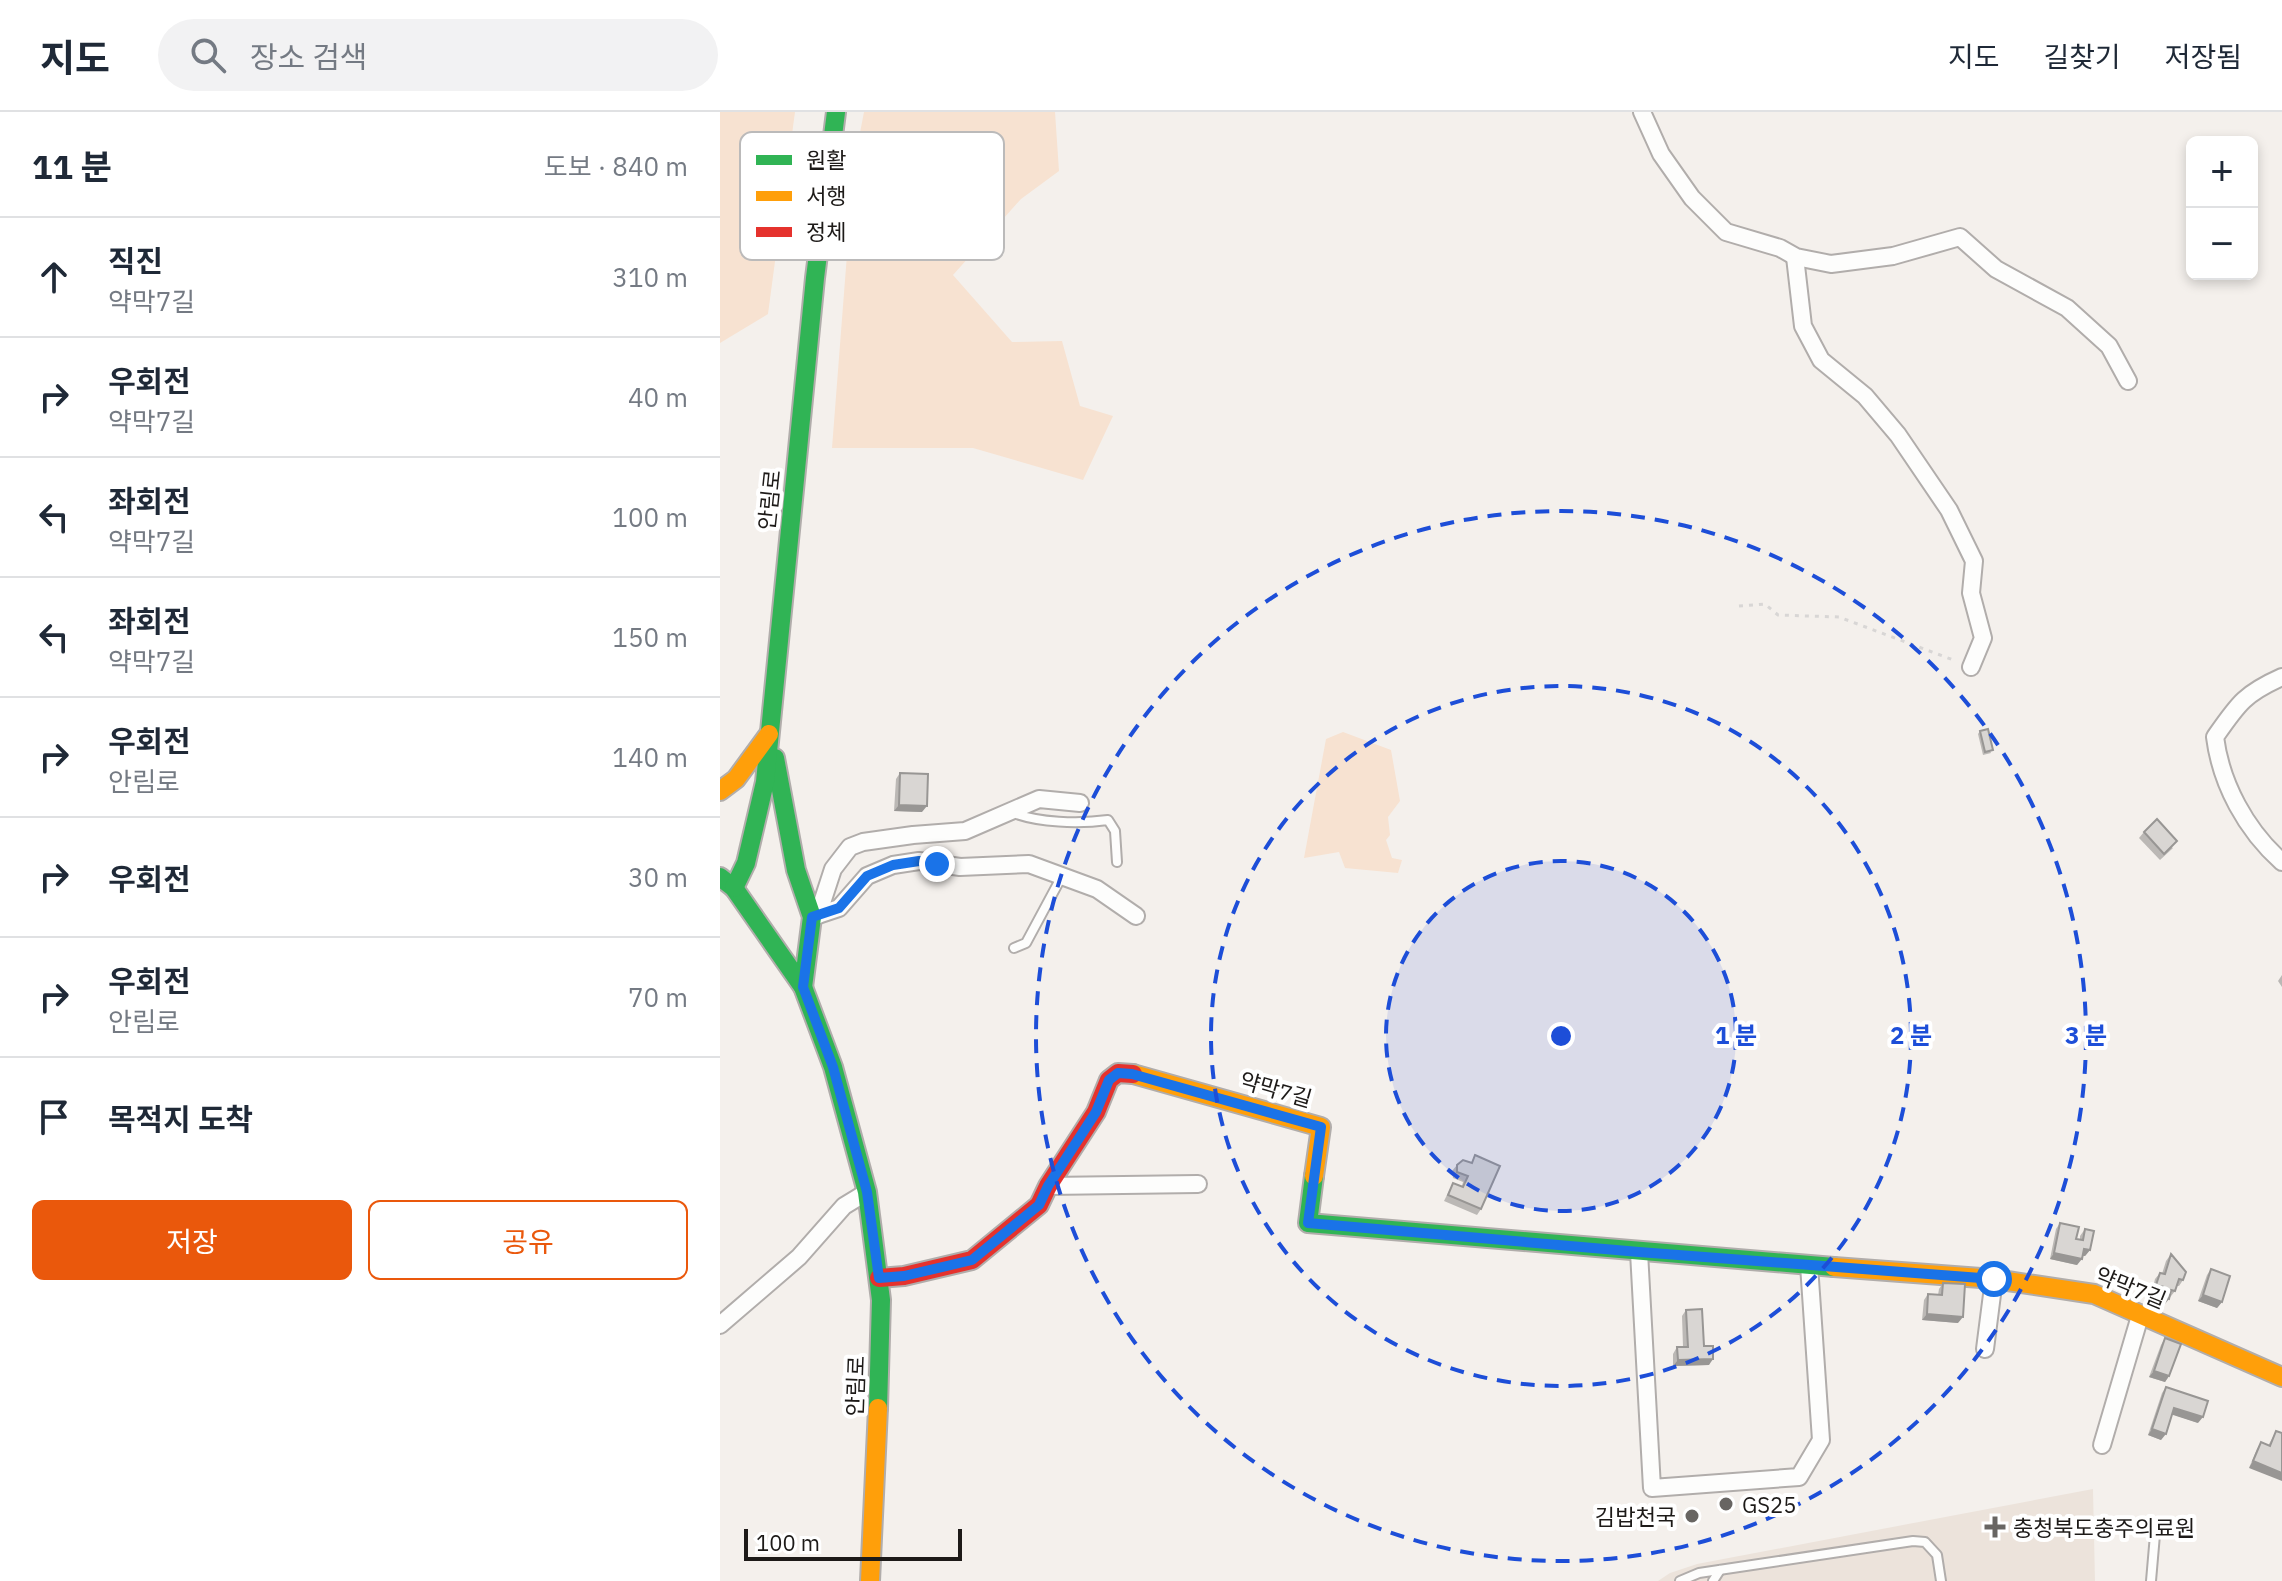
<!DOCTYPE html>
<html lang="ko">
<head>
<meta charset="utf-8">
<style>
	:root { --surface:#fff; --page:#f2f2f3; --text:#1f2937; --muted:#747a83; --line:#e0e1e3; --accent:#ea580c }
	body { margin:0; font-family:"IBM Plex Sans","Noto Sans KR",sans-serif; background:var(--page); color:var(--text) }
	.controls { position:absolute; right:24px; top:24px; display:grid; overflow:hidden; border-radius:12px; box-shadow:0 4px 12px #0003 }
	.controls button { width:72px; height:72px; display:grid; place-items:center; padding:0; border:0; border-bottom:2px solid var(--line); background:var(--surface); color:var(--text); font:40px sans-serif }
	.scale { position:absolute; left:24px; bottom:20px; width:218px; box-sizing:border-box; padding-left:8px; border:4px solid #1d1a18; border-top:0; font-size:22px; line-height:28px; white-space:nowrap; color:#1d1a18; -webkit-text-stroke:6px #fff; paint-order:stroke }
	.stop { position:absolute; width:24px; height:24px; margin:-18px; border:6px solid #1a73e8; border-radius:50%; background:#fff }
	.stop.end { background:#1a73e8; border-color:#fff; box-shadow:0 2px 8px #0008 }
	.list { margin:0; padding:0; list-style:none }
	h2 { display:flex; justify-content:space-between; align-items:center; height:104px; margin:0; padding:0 32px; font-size:34px }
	h2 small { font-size:26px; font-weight:400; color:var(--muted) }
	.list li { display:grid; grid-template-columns:52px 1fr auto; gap:24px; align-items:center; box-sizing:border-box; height:120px; padding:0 32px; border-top:2px solid var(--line) }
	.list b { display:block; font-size:30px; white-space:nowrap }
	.list p { margin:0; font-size:26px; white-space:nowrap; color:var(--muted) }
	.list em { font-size:26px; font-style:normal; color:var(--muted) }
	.actions { display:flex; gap:16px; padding:24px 32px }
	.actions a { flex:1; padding:18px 0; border:2px solid var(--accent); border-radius:12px; text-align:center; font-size:28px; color:var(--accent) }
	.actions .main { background:var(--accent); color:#fff }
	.icon { flex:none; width:44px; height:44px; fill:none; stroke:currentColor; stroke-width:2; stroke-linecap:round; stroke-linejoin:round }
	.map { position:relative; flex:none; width:1562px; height:1469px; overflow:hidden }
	header { display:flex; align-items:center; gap:48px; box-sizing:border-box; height:112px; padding:0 40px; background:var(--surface); border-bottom:2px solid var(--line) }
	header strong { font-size:38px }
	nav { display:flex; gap:44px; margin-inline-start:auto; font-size:28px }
	.search { width:560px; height:72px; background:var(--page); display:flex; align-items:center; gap:20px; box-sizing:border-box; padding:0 28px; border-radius:44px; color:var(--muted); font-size:30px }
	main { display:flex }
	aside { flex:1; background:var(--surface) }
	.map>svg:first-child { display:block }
	.built { fill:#ece3db }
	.green { fill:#f7e2d1 }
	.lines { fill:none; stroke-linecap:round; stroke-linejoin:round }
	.lane-casing { stroke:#b1adab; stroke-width:12 }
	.street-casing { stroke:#b1adab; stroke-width:20 }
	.fast-casing { stroke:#b1adab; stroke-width:22 }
	.slow-casing { stroke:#b1adab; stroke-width:22 }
	.jam-casing { stroke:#b1adab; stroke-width:22 }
	.path { stroke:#d8d6d5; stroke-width:3; stroke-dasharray:4 6; stroke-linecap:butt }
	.lane { stroke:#fdfdfc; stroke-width:8 }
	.street { stroke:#fdfdfc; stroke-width:16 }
	.fast { stroke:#30b455; stroke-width:18 }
	.slow { stroke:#ff9f0a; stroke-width:18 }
	.jam { stroke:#e5322d; stroke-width:18 }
	.wall { fill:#bbb8b5 }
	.shaded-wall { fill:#989694 }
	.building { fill:#d9d6d3; stroke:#989694; stroke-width:2 }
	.route { stroke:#1a73e8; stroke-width:10 }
	.ring { fill:none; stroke:#1d4ed8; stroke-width:4; stroke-dasharray:14 10 }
	.poi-dot { fill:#686562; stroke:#fff; stroke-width:3 }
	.labels { text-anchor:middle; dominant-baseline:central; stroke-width:8; stroke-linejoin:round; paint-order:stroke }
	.street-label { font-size:22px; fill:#1d1a18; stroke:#fff }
	.poi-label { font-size:22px; fill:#1d1a18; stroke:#fff; text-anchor:start }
	.key { fill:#fff; stroke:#bbbaba; stroke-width:2 }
	.key-label { font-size:22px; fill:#1d1a18 }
	.centre { fill:#1d4ed8; stroke:#fff; stroke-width:4 }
	.ring-label { font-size:24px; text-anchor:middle; font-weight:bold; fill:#1d4ed8; stroke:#fff; stroke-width:8; stroke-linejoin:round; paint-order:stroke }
</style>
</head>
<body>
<header>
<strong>지도</strong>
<div class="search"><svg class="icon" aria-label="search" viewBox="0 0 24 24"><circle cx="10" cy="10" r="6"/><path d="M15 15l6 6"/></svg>장소 검색</div>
<nav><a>지도</a><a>길찾기</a><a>저장됨</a></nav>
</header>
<main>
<aside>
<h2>11 분<small>도보 · 840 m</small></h2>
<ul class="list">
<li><svg class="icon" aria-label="ahead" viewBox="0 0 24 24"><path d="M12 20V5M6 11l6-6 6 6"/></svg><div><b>직진</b><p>약막7길</p></div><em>310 m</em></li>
<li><svg class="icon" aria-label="right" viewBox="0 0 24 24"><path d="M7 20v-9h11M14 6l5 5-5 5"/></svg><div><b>우회전</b><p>약막7길</p></div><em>40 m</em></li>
<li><svg class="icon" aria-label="left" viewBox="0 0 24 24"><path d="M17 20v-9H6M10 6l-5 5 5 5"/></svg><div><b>좌회전</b><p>약막7길</p></div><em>100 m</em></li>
<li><svg class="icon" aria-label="left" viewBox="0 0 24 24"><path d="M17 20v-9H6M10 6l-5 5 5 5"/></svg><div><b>좌회전</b><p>약막7길</p></div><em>150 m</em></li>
<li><svg class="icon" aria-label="right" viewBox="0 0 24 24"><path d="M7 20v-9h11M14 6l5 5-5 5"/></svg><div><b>우회전</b><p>안림로</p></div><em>140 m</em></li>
<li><svg class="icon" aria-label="right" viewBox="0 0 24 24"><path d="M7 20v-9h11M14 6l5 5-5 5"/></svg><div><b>우회전</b></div><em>30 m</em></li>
<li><svg class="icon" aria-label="right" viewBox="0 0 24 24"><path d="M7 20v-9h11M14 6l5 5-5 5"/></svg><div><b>우회전</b><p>안림로</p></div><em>70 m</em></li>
<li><svg class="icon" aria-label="arrive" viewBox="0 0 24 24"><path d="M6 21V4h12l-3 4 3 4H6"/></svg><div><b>목적지 도착</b></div></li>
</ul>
<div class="actions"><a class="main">저장</a><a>공유</a></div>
</aside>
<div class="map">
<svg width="1562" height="1469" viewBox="0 0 1562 1469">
	<rect width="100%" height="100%" fill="#f4f0ec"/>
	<path class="built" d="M1373 1377 1375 1469H938L950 1461 977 1452Z"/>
	<g class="green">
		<path d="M0 0H75L48 202 0 231Z"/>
		<path d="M144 0H335L339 59 301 87 233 163 292 230 342 229 360 294 393 304 363 368 253 336H112L134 52Z"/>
		<path d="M623 620 671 638 680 689 668 705 670 723 666 728 672 746 682 748 678 761 625 756 619 740 584 746 606 627Z"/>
	</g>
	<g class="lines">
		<g class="lane-casing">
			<g id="lane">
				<path d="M291 700C318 711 359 712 388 708L395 719 397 750"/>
				<path d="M294 836 306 831 342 764"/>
				<path d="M960 1469 979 1461 1193 1429 1205 1430 1217 1443 1221 1469"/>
				<path d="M993 1469 1000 1458"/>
				<path d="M1431 1469 1436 1411"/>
			</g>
		</g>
		<g class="street-casing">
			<g id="street">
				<path d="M922 0 941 42 972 86 1006 120 1060 136 1076 145 1111 152 1173 144 1240 125 1276 157 1347 196 1389 234 1408 269"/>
				<path d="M1075 145 1083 214 1101 248 1145 284 1178 323 1229 398 1254 449 1251 481 1263 526 1251 555"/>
				<path d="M1562 565C1524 582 1518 592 1495 625 1501 672 1526 718 1562 750"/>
				<path d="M98 803 113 757 130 735 143 730 193 723 245 719 319 687 360 691"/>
				<path d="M92 805 119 796 147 764 173 753 199 749 240 755 309 752 377 777 416 804"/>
				<path d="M328 1074 478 1072"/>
				<path d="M919 1140 932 1376 1079 1365 1101 1328 1089 1153"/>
				<path d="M0 1213 79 1145 124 1094 147 1080"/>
				<path d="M1265 1237 1274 1167"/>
				<path d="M1382 1333 1420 1204"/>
			</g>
		</g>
		<g class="fast-casing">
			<g id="fast">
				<path d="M55 646 76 758 92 805 83 875"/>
				<path d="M0 765 14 776 83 875 113 955 147 1080 161 1188 158 1296"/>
				<path d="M14 776 26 751 45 670 95 166 116 0"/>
				<path d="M594 1064 588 1111 1114 1155"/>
			</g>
		</g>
		<g class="slow-casing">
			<g id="slow">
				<path d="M0 679 16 667 49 622"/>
				<path d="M413 962 601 1015 594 1064"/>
				<path d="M1114 1155 1274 1167 1374 1182 1562 1265"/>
				<path d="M150 1469 158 1296"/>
			</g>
		</g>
		<g class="jam-casing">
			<path id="jam" d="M159 1166 184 1164 252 1148 319 1093 328 1074 376 1000 389 968 398 961 413 962"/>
		</g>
		<path class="path" d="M1019 494 1045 492 1058 503 1119 505 1236 549"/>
		<use href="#lane" class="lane"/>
		<use href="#street" class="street"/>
		<use href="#fast" class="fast"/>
		<use href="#slow" class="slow"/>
		<use href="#jam" class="jam"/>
	</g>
	<g class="wall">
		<path d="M1260 619 1271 641 1263 643 1258 622Z"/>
		<path d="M180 661 202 700 174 699 176 667Z"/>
		<path d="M1424 720 1453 736 1440 748 1419 726Z"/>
		<path d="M1562 863V875L1558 869Z"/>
		<path d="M755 1043 761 1097 757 1103 724 1089 733 1071 742 1074 743 1070 733 1066 732 1059 737 1053 751 1051Z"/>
		<path d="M1340 1111 1356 1127 1360 1128V1124L1365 1117 1370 1138 1365 1144H1362L1357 1153 1330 1147 1336 1117Z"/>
		<path d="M1451 1142 1463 1168 1459 1174H1457L1455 1179 1444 1193 1437 1190 1439 1181 1432 1179 1435 1167 1440 1161 1442 1162 1446 1149Z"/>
		<path d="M1491 1157 1502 1190 1497 1196 1478 1189 1487 1163Z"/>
		<path d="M1223 1171 1238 1211 1202 1208 1204 1188 1208 1182 1218 1183 1219 1177Z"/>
		<path d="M966 1198 984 1234 989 1253 953 1254V1242L957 1235H963L962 1204Z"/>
		<path d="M1445 1226 1449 1264 1445 1270 1429 1265 1441 1233Z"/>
		<path d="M1446 1275 1478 1311 1452 1302 1441 1328 1428 1323 1442 1281Z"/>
		<path d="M1556 1319 1562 1321 1529 1356 1537 1337 1541 1330 1548 1334Z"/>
	</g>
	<g class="shaded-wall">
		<path d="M179 693 207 694 202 700 174 699Z"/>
		<path d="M1364 1137 1370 1138 1365 1144 1359 1143Z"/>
		<path d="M1334 1141 1362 1147 1357 1153 1330 1147Z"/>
		<path d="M1436 1173 1444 1175 1439 1181 1432 1179Z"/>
		<path d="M1483 1183 1502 1190 1497 1196 1478 1189Z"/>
		<path d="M1441 1184 1449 1187 1444 1193 1437 1190Z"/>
		<path d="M1207 1202 1243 1205 1238 1211 1202 1208Z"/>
		<path d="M993 1247 989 1253 953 1254 958 1248Z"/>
		<path d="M1434 1259 1449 1264 1445 1270 1429 1265Z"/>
		<path d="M1454 1296 1483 1305 1478 1311 1450 1302Z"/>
		<path d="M1432 1317 1446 1322 1441 1328 1428 1323Z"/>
		<path d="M1533 1349 1562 1361V1369L1529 1356Z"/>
	</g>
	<g class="building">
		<path d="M1268 617 1273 638 1265 640 1260 619Z"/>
		<path d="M180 661 208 662 207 694 179 693Z"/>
		<path d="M1437 707 1457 729 1444 742 1424 720Z"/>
		<path d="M755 1043 780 1054 761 1097 728 1083 733 1071 743 1075 748 1064 737 1060V1053L743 1048 752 1051Z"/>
		<path d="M1340 1111 1359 1115 1356 1127 1363 1128 1365 1117 1374 1119 1370 1138 1364 1137 1362 1147 1334 1141Z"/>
		<path d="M1451 1142 1466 1160 1463 1168 1459 1167 1455 1179 1451 1178 1449 1187 1441 1184 1444 1175 1436 1173 1440 1161 1445 1162Z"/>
		<path d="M1491 1157 1510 1164 1502 1190 1483 1183Z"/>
		<path d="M1223 1171 1245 1172 1243 1205 1207 1202 1208 1182 1222 1183Z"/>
		<path d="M982 1197 984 1234H993V1247L958 1248 957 1235H968L966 1198Z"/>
		<path d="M1445 1226 1461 1232 1449 1264 1434 1259Z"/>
		<path d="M1446 1275 1488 1289 1483 1305 1454 1296 1446 1322 1432 1317Z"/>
		<path d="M1556 1319 1562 1321V1361L1533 1349 1541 1330 1550 1334Z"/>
	</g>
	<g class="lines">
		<path class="route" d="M217 752 199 749 173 753 147 764 119 796 92 805 83 875 113 955 147 1080 159 1166 184 1164 252 1148 319 1093 328 1074 376 1000 389 968 398 961 412 962 601 1015 588 1111 919 1140 1274 1167"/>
	</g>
	<circle cx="841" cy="924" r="175" fill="#1d4ed8" fill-opacity=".12"/>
	<g class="ring">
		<circle cx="841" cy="924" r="175"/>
		<circle cx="841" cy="924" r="350"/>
		<circle cx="841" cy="924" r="525"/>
	</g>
	<g class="poi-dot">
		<circle cx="1006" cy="1392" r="8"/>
		<circle cx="972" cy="1404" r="8"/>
		<path d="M1271 1403h8v8h8v8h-8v8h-8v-8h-8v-8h8z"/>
	</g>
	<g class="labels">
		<g class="street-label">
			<text transform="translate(49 388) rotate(-84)">안림로</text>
			<text transform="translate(556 977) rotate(16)">약막7길</text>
			<text transform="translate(1411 1175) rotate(22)">약막7길</text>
			<text transform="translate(135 1274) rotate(-88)">안림로</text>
		</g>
		<g class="poi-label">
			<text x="1022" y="1392">GS25</text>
			<text x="956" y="1404" text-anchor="end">김밥천국</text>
			<text x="1293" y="1415">충청북도충주의료원</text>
		</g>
	</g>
	<rect x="20" y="20" width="264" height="128" rx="12" class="key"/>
	<rect x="36" y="43" width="36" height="10" fill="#30b455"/>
	<rect x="36" y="79" width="36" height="10" fill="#ff9f0a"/>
	<rect x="36" y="115" width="36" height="10" fill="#e5322d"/>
	<g class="key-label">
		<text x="86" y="56">원활</text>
		<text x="86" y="92">서행</text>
		<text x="86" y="128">정체</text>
	</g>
	<circle cx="841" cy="924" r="12" class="centre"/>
	<g class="ring-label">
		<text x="1016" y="932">1 분</text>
		<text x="1191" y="932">2 분</text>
		<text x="1366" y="932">3 분</text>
	</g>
</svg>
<div class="controls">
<button>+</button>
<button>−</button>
</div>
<div class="scale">100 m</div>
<div class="stop" style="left:1274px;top:1167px"></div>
<div class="stop end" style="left:217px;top:752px"></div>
</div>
</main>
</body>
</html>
